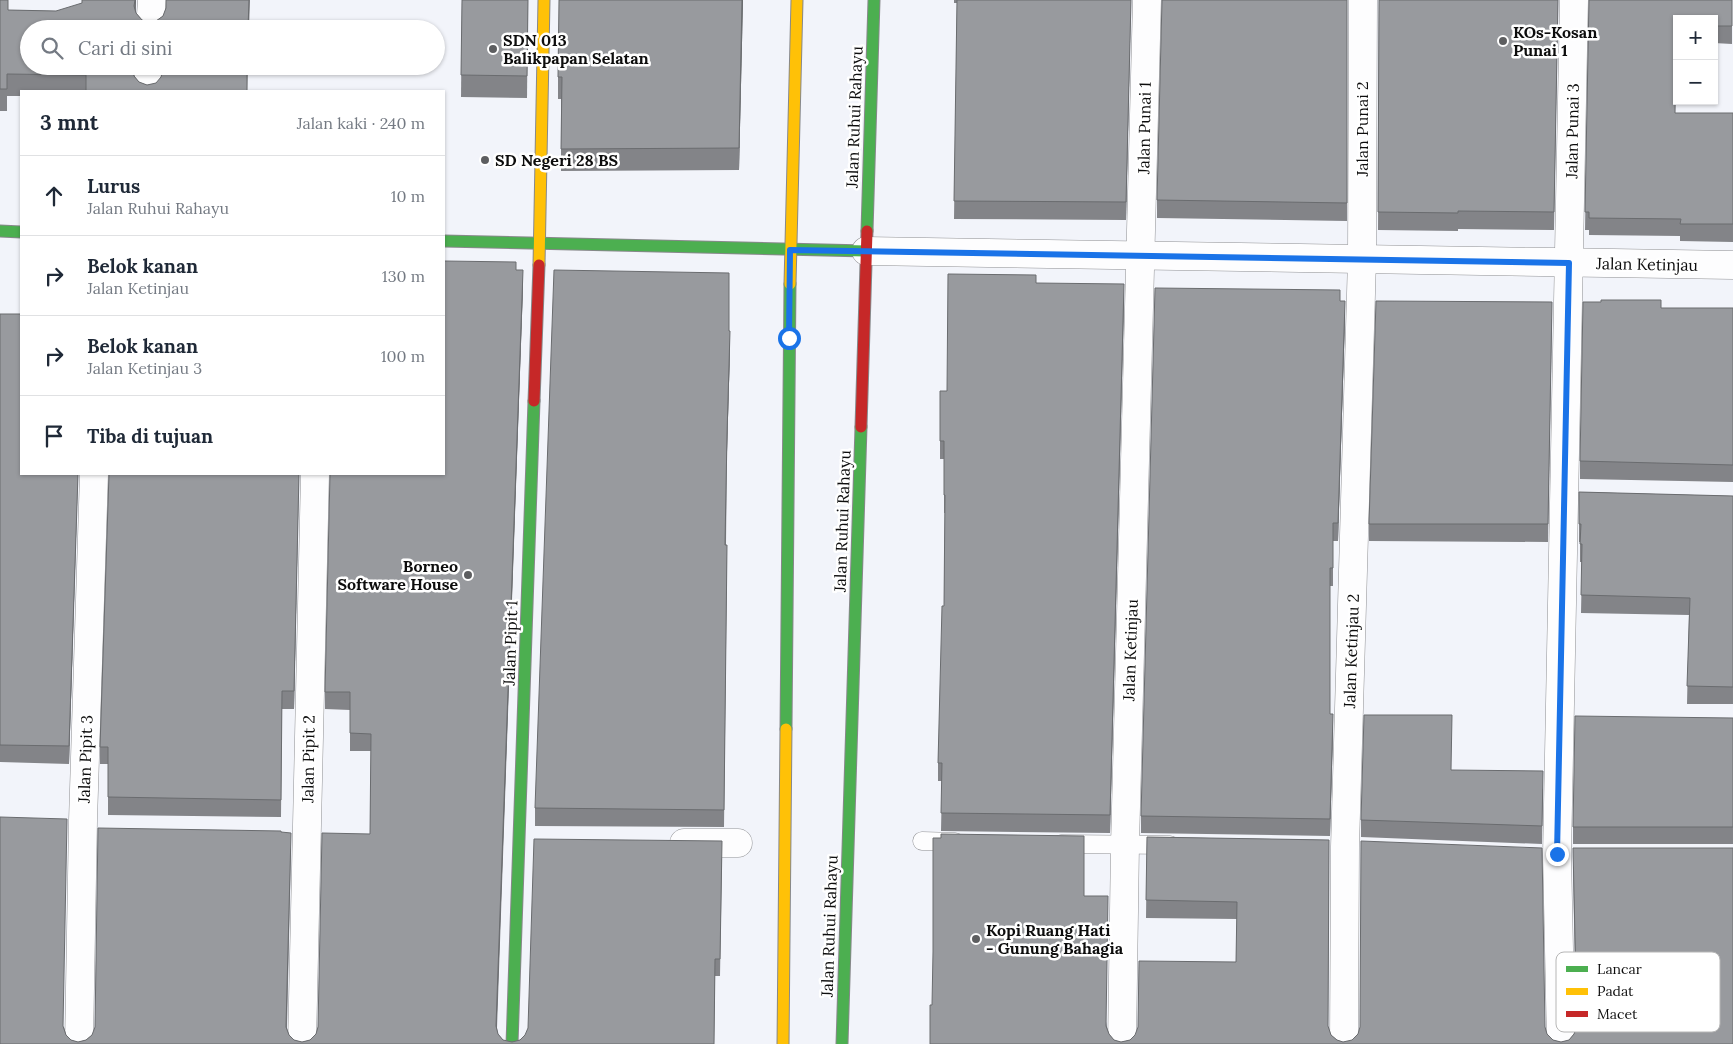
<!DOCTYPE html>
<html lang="id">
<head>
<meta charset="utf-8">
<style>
	:root { --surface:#fff; --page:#f2f2f3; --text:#1f2937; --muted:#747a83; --line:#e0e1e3 }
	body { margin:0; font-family:Lora,serif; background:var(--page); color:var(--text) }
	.controls { position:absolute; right:15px; top:15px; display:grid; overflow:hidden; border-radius:0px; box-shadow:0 1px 4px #0004 }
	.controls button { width:45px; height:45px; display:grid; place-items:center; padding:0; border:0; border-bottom:1px solid var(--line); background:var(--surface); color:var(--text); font:25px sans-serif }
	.stop { position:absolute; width:15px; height:15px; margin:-11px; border:4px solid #1a73e8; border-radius:50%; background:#fff }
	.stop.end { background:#1a73e8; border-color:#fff; box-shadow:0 1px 5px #0008 }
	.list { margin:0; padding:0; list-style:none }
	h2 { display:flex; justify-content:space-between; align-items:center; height:65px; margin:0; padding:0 20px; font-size:21px }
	h2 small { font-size:16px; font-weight:400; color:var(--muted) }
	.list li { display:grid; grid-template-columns:32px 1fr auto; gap:15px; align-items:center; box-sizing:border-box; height:80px; padding:0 20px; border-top:1px solid var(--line) }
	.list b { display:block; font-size:19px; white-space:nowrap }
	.list p { margin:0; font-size:16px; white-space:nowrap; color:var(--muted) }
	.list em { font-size:16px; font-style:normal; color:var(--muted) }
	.icon { flex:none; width:28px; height:28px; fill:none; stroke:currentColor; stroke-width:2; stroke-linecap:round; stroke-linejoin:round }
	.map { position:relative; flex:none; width:1733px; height:1044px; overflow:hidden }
	.search { position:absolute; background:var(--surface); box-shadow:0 1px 4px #0004; left:20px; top:20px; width:425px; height:55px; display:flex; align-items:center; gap:12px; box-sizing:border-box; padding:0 18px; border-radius:28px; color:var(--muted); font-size:19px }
	.panel { position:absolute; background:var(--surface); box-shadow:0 1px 4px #0004; left:20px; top:90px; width:425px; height:385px; border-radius:0px }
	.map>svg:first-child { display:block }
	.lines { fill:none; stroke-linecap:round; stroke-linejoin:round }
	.lane-casing { stroke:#909194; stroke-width:19 }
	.street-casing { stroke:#909194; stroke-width:29 }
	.fast-casing { stroke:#87888a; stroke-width:13 }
	.slow-casing { stroke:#87888a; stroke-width:13 }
	.jam-casing { stroke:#87888a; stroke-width:13 }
	.lane { stroke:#fdfdfe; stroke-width:18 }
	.street { stroke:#fdfdfe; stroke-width:28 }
	.fast { stroke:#4caf50; stroke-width:11 }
	.slow { stroke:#ffc107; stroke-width:11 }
	.jam { stroke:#c62828; stroke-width:11 }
	.wall { fill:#838488 }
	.shaded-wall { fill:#6a6c6f }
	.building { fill:#989a9e; stroke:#6a6c6f }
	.route { stroke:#1a73e8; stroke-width:6 }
	.poi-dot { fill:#5d5e60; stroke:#fff; stroke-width:2 }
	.labels { text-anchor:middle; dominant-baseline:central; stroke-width:5; stroke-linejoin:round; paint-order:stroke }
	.poi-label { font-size:16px; font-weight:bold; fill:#0d0d0d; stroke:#fff; text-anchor:start }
	.street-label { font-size:16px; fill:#0d0d0d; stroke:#fff }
	.key { fill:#fff; stroke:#b6b6b6; stroke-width:1 }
	.key-label { font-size:14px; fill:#0d0d0d }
</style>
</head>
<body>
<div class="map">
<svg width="1733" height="1044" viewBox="0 0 1733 1044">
	<rect width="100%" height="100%" fill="#f2f4fa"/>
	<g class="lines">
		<g class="lane-casing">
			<g id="lane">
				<path d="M922 841 955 842"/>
				<path d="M1061 844 1170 845"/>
			</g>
		</g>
		<g class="street-casing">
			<g id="street">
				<path d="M150 29 152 0"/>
				<path d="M148 91 149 66"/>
				<path d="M866 251 1733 265"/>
				<path d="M684 843H738"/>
				<path d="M79 1044 83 821 94 474"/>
				<path d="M302 1044 315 474"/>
				<path d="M1122 1044 1125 845 1147 0"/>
				<path d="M1344 1044 1345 847 1362 259 1363 0"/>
				<path d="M1561 1044 1557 855 1574 0"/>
			</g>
		</g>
		<g class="fast-casing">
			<g id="fast">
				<path d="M0 231 21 232"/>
				<path d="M867 231 874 0"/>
				<path d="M444 241 866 251"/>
				<path d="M786 729 790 284"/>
				<path d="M512 1044 534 401"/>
				<path d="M842 1044 861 427"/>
			</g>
		</g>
		<g class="slow-casing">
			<g id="slow">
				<path d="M539 265 544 0"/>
				<path d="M790 284 797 0"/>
				<path d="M783 1044 786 729"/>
			</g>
		</g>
		<g class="jam-casing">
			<g id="jam">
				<path d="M534 401 539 265"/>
				<path d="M861 427 867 231"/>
			</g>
		</g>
		<use href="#lane" class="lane"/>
		<use href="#street" class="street"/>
		<use href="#fast" class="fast"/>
		<use href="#slow" class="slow"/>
		<use href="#jam" class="jam"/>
	</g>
	<g class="wall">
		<path d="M0 0 8 10 56 11 136 0V13L142 20 149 23 156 21 163 16 166 8V0H250L249 29H29L133 72 134 76 139 82 147 85 248 66 247 91H21V96H7V111H0Z"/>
		<path d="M462 0H528L527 98 461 97Z"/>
		<path d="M743 0 739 170 561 171V99H558V77Z"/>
		<path d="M954 0H1131L1126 220 954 219 957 3H954Z"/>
		<path d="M1347 0V221L1157 218V200Z"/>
		<path d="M1379 0H1558L1554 230 1458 229V231L1378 230Z"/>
		<path d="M1589 0H1732V44L1714 43V19H1677L1675 113H1733V242L1680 241V236L1589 235V230H1585Z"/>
		<path d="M516 270 523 287 497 1028 498 1034 503 1040 512 1042 520 1040 722 858 720 976H715L714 1044H0L64 1027 66 1035 71 1040 78 1042 86 1040 92 1035 281 832 291 850 287 1028 289 1035 294 1040 302 1042 310 1040 316 1034 370 834 371 751H350V710L325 709V692Z"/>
		<path d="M1036 283 1124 302 1110 833 941 831 942 781H938V763L944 606 945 513H944V459H940V391H947Z"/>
		<path d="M1340 301 1345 318 1338 541H1333V586H1330V714L1333 732 1330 836 1141 833V816Z"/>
		<path d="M1661 308H1733V482L1580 479V461Z"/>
		<path d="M0 314 78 474 69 764 0 762Z"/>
		<path d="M1552 319 1548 542 1369 541V524Z"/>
		<path d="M729 331 730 349 727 452 726 545 727 562 724 827 535 826V808Z"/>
		<path d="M109 474H299L294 709H282L281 817 108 815V764H100V747Z"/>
		<path d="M1579 492 1733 496V704H1687L1689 615 1581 613 1582 562H1580V542H1579Z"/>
		<path d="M1733 718V844H1573V827Z"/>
		<path d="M1451 770 1543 789 1542 844 1361 837V820Z"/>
		<path d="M1147 837 1329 840 1328 1027 1331 1035 1337 1040 1343 1042 1545 1027 1547 1034 1553 1040 1561 1042 1569 1040 1574 1034 1576 1027 1573 866 1733 1044H930L932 1005 1084 896 1107 1027 1109 1034 1114 1040 1121 1042 1130 1040 1236 962 1237 919 1146 918Z"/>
	</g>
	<g class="shaded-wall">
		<path d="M135 0H136L134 28Z"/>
		<path d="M742 0H743L739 170V148Z"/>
		<path d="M1131 0 1126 220V202Z"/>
		<path d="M523 270V287L496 1043V1026Z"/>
		<path d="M1124 284V302L1110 833V815Z"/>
		<path d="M1345 301V318L1338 541V523Z"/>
		<path d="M730 331V349L727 452V434Z"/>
		<path d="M78 474 69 764V746Z"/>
		<path d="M299 474 294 709V691Z"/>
		<path d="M1333 714V732L1330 836V819Z"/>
	</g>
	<g class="building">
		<path d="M0 0H8V10L56 11 82 3V0H135L134 6 136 13 142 20 149 23 156 21 163 16 166 8V0H249L248 29H29V66H132L134 76 139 82 147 85 156 83 161 77 164 66H247V91H86V75L7 74V89H0Z"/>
		<path d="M462 0H528L527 76 461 75Z"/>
		<path d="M559 0H742L739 148 561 149 562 77H558Z"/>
		<path d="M957 0H1131L1126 202 954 201Z"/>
		<path d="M1162 0H1347V203L1157 200Z"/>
		<path d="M1379 0H1558L1554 212 1458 211V213L1378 212Z"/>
		<path d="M1589 0H1732V26H1714V19H1677V25H1676L1675 113H1733V224H1680L1681 219 1589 218V212H1585Z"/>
		<path d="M444 261 516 262V270H523L496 1026 498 1034 503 1040 512 1042 520 1040 525 1035 528 1028 534 839 722 841 720 959H715L714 1044H0V817L67 819 63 1026 66 1035 71 1040 78 1042 86 1040 92 1035 95 1027 98 828 281 831V832L291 833 286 1027 289 1035 294 1040 302 1042 310 1040 316 1034 318 1027 322 833 370 834 371 734 350 733V692H325L330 474H444Z"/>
		<path d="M554 270 729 273V331H730L727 434 725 545H727L724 810 535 808Z"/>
		<path d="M948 274 1036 275V283L1124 284 1110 815 941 813 942 763H938L942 606H944L945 495H944V441H940V391H947Z"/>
		<path d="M1155 288 1340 290V301H1345L1338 523H1333V568H1330V714H1333L1330 819 1141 816Z"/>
		<path d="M1601 300H1661V308H1733V465L1580 461 1583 302H1601Z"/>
		<path d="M1376 301 1552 302 1548 524H1369Z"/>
		<path d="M0 314H21V474H78L69 746 0 745Z"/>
		<path d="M109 474H299L294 691H282L281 800 108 797V747H100Z"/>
		<path d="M1579 492 1733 496V687L1687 686 1690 598 1581 595 1582 544H1580L1581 524H1579Z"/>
		<path d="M1364 715H1452L1451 770 1543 771 1542 826 1361 820Z"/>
		<path d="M1575 716 1733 718V827H1573Z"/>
		<path d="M941 834 1084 836V896H1108L1106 1026 1109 1034 1114 1040 1121 1042 1130 1040 1135 1035 1138 1027 1139 961 1236 962 1237 902 1146 900 1147 837 1329 840 1328 1026 1331 1035 1337 1040 1343 1042 1352 1040 1358 1034 1360 1027 1361 841 1542 848 1545 1027 1547 1034 1553 1040 1561 1042 1569 1040 1574 1034 1577 1026 1573 848H1733V1044H930V1005H932L933 952V838H941Z"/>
	</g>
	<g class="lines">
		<path class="route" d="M789 338 790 250 1569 263 1557 854"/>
	</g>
	<g class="poi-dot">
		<circle cx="1503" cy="41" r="5"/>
		<circle cx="493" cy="49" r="5"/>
		<circle cx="485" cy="160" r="5"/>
		<circle cx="468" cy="575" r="5"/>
		<circle cx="976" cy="939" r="5"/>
	</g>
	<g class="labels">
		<g class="poi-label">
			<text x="1513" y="32">KOs-Kosan<tspan x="1513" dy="18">Punai 1</tspan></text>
			<text x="503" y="40">SDN 013<tspan x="503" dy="18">Balikpapan Selatan</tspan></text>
			<text x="495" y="160">SD Negeri 28 BS</text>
			<text x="458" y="566" text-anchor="end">Borneo<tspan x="458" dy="18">Software House</tspan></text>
			<text x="986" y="930">Kopi Ruang Hati<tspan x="986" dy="18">- Gunung Bahagia</tspan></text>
		</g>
		<g class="street-label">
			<text transform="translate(854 117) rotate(-88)">Jalan Ruhui Rahayu</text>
			<text transform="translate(1144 128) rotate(-89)">Jalan Punai 1</text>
			<text transform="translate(1362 129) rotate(-90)">Jalan Punai 2</text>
			<text transform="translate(1572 131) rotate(-89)">Jalan Punai 3</text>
			<text transform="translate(1647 264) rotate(1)">Jalan Ketinjau</text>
			<text transform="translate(842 521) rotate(-88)">Jalan Ruhui Rahayu</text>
			<text transform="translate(510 643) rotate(-88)">Jalan Pipit 1</text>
			<text transform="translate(1130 650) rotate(-88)">Jalan Ketinjau</text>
			<text transform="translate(1351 651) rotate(-88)">Jalan Ketinjau 2</text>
			<text transform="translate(85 759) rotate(-88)">Jalan Pipit 3</text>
			<text transform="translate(308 759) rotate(-89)">Jalan Pipit 2</text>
			<text transform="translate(829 926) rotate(-88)">Jalan Ruhui Rahayu</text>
		</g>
	</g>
	<rect x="1556" y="952" width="164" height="80" rx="8" class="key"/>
	<rect x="1566" y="966" width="22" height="6" fill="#4caf50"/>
	<rect x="1566" y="988" width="22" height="7" fill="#ffc107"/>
	<rect x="1566" y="1011" width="22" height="6" fill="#c62828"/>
	<g class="key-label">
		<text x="1597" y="974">Lancar</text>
		<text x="1597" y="996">Padat</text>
		<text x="1597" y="1019">Macet</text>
	</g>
</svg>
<div class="controls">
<button>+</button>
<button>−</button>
</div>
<div class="stop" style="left:789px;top:338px"></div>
<div class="stop end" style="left:1557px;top:854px"></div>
<div class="search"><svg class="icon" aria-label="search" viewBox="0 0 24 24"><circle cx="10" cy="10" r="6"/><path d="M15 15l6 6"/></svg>Cari di sini</div>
<section class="panel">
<h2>3 mnt<small>Jalan kaki · 240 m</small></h2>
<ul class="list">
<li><svg class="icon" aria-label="ahead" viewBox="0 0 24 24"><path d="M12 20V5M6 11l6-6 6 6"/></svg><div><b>Lurus</b><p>Jalan Ruhui Rahayu</p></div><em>10 m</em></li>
<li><svg class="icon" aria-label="right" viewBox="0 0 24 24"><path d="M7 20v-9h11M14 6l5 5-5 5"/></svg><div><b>Belok kanan</b><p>Jalan Ketinjau</p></div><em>130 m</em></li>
<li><svg class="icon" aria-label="right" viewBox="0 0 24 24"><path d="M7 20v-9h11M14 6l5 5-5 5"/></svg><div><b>Belok kanan</b><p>Jalan Ketinjau 3</p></div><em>100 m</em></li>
<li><svg class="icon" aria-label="arrive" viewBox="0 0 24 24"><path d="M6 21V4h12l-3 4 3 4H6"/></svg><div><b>Tiba di tujuan</b></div></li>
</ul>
</section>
</div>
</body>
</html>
